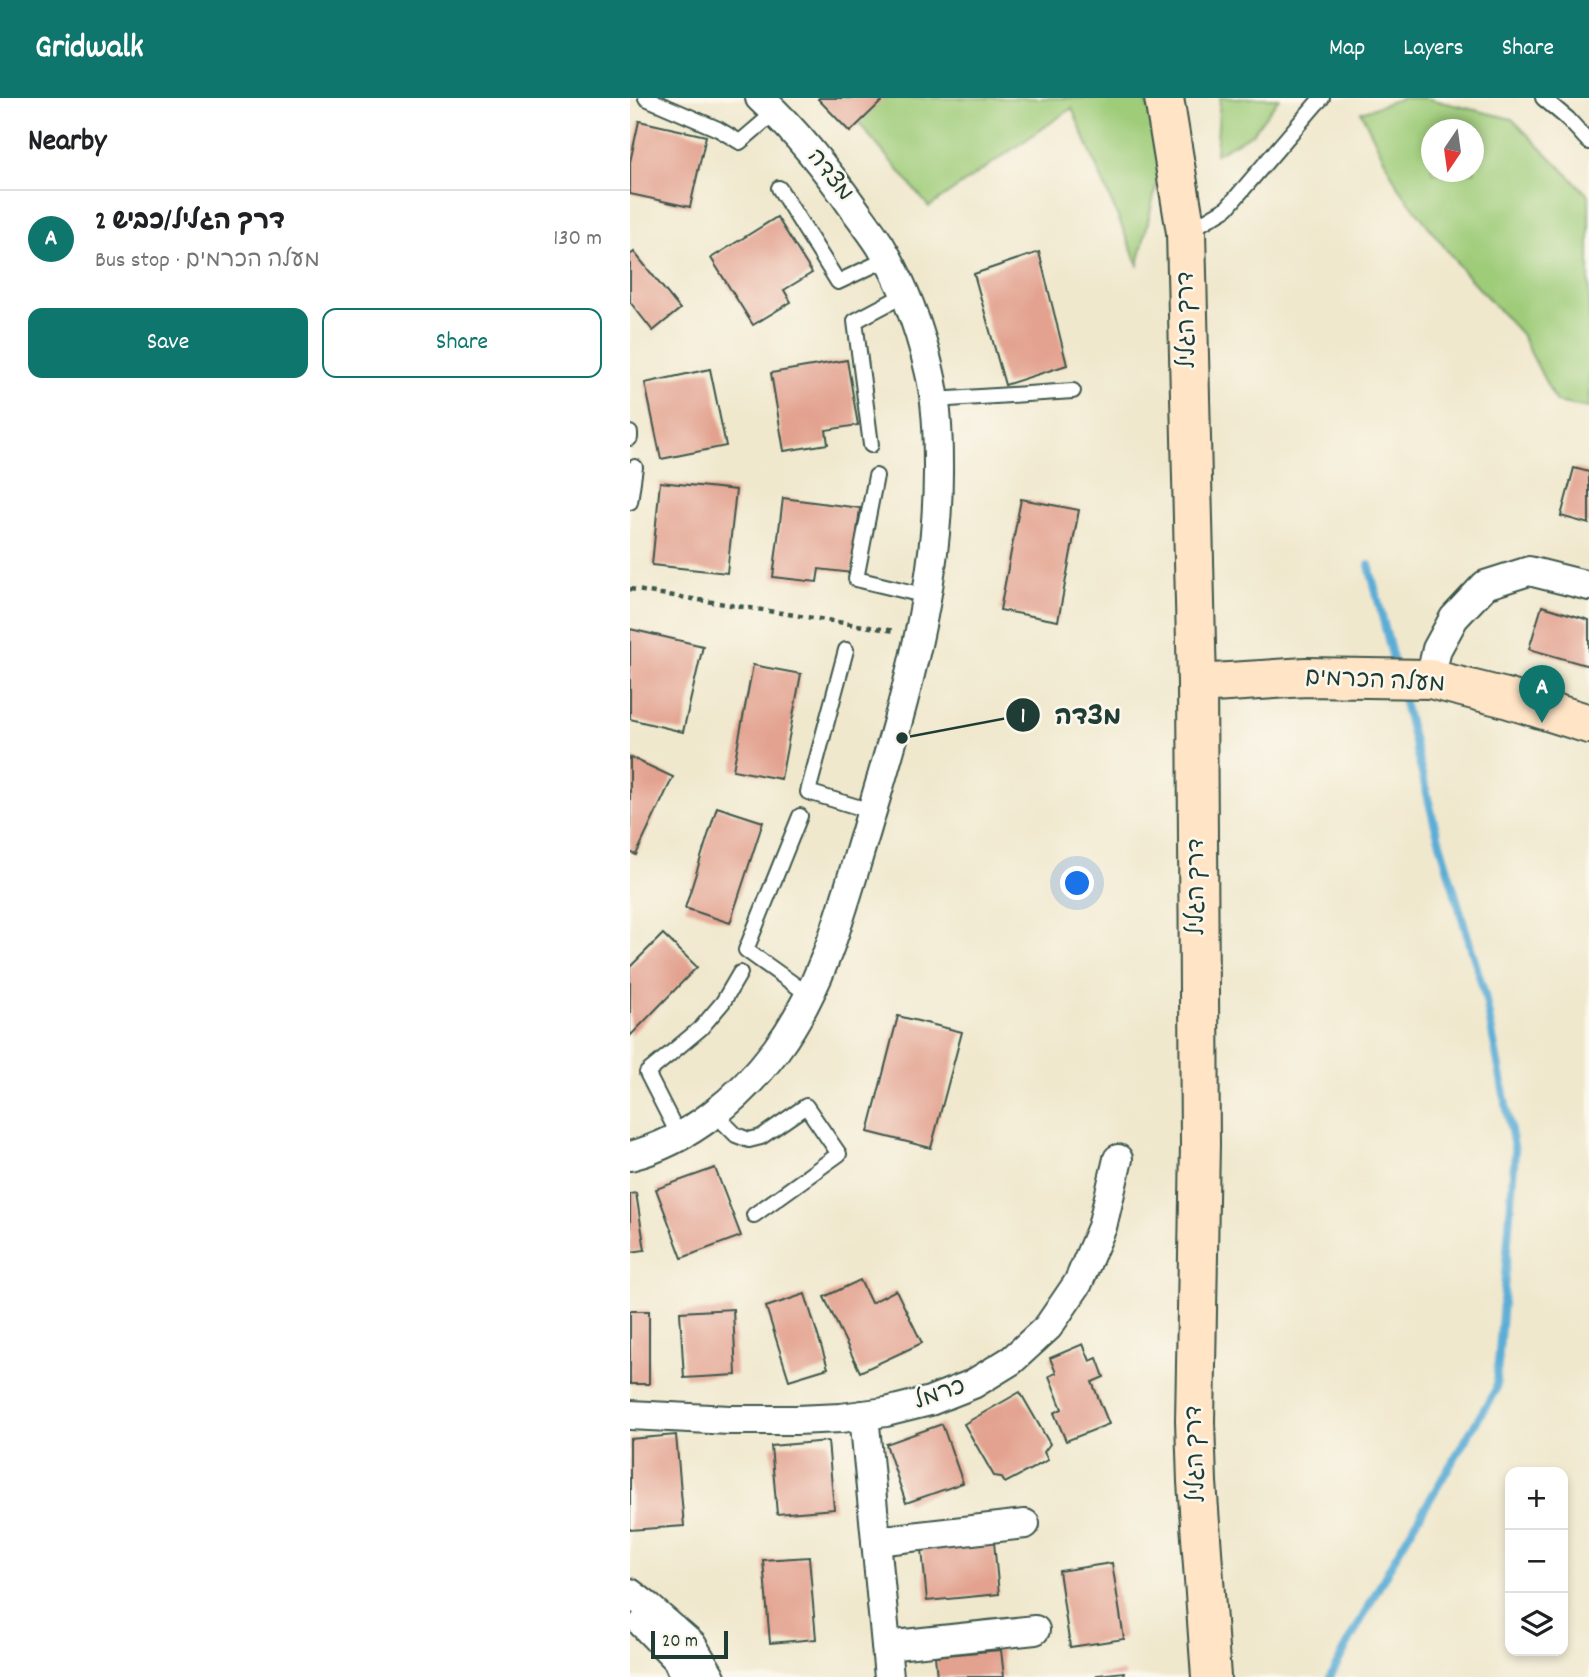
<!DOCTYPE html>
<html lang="en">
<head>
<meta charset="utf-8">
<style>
	:root { --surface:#fff; --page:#f2f2f2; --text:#202124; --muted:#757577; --line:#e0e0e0; --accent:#0f766e }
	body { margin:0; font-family:Dekko,"Playpen Sans Hebrew",sans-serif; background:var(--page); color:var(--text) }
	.controls { position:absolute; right:21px; bottom:21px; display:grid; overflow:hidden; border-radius:14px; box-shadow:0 4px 10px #0003 }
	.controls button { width:63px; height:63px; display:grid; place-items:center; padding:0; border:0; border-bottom:2px solid var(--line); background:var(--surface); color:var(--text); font:35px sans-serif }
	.compass { position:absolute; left:791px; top:21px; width:63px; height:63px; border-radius:50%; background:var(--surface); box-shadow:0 4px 10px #0003; rotate:193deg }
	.scale { position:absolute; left:21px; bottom:18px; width:77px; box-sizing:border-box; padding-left:7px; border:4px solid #1f3d34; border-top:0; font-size:19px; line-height:24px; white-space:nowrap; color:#1f3d34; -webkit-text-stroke:5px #fbf7ec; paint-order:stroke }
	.you { position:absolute; left:448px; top:786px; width:24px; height:24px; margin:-18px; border:5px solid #fff; border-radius:50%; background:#1a73e8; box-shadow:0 0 0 10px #1a73e833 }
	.badge { display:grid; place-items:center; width:46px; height:46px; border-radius:50%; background:var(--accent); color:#fff; font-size:23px; font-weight:700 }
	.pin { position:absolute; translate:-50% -58px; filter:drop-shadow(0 2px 4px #0008) }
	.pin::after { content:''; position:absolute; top:37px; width:24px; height:21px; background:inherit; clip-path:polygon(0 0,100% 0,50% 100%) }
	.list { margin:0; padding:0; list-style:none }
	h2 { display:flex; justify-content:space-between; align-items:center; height:91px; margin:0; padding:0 28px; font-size:30px }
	h2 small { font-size:23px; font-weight:400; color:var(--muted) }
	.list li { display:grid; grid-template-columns:46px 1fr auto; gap:21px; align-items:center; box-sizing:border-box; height:98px; padding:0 28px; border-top:2px solid var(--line) }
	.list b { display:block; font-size:26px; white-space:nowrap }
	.list p { margin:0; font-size:23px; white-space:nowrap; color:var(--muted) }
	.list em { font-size:23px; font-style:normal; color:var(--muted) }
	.actions { display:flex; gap:14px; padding:21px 28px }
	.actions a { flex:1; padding:16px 0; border:2px solid var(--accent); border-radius:14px; text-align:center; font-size:24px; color:var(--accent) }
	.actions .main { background:var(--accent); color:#fff }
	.icon { flex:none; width:38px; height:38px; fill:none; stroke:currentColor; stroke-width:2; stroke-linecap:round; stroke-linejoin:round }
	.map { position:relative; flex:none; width:959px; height:1579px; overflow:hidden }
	header { display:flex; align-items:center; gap:42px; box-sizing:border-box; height:98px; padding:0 35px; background:var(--accent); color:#fff }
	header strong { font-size:33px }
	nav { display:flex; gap:38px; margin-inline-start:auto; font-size:24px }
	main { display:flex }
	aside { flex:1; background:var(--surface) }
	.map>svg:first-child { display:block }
	.green { fill:#9fcc79; stroke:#5f8456; stroke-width:2; fill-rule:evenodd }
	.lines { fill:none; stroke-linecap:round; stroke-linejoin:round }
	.stream { stroke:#5badd6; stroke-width:8 }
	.building { fill:#e3a28f }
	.lane-casing { stroke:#3e574b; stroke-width:18 }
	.street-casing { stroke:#3e574b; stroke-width:32 }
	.secondary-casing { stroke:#3e574b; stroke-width:42 }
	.path { stroke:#3e574b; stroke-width:4.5; stroke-dasharray:5 5; stroke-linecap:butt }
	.lane { stroke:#fff; stroke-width:14 }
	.street { stroke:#fff; stroke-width:28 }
	.secondary { stroke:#ffe4c6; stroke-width:38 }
	.labels { text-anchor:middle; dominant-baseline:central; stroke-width:5; stroke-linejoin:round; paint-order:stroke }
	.street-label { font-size:24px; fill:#1f3d34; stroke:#fbf7ec }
	.leader { fill:none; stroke:#1f3d34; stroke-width:2.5 }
	.callout-dot { fill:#1f3d34; stroke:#fbf7ec; stroke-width:2.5 }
	.mark-label { font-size:21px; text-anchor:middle; font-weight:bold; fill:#fff }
	.callout-label { font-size:26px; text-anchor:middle; font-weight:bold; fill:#1f3d34; stroke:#fbf7ec; stroke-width:5; stroke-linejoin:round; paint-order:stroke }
</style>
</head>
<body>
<header>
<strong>Gridwalk</strong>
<nav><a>Map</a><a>Layers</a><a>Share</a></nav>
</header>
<main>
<aside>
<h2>Nearby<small></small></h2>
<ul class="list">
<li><span class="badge">A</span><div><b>דרך הגליל/כביש 2</b><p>Bus stop · מעלה הכרמים</p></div><em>130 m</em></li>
</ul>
<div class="actions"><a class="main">Save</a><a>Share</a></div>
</aside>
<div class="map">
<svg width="959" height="1579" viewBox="0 0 959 1579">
	<rect width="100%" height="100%" fill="#fbf7ec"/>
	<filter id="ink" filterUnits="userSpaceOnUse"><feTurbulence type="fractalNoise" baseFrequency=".0143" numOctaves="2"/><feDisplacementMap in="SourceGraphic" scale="14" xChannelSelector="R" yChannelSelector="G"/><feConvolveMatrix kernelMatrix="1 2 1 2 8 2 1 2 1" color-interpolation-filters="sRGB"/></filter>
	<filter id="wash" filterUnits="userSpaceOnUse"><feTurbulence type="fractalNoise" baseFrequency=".00686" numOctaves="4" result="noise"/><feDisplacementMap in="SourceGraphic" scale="28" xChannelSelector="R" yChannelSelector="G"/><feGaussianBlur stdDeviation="1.57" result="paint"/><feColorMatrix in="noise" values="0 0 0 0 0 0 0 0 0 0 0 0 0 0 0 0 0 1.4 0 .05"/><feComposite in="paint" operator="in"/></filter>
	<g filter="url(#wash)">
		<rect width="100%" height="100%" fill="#f0e8cd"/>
		<g class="green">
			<path d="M208 0H514L535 50 508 167 442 10 299 109Z"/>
			<path d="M590 0H649L622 36 586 56Z"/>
			<path d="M772 0H795L882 21 959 98V310L926 304 891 236 833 173 768 89 731 14ZM802 32H844V74H802Z"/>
		</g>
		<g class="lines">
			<g class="stream">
				<path d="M739 467 765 569"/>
				<path d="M700 1579 767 1456 866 1291 885 1054 855 897 805 728 771 592"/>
			</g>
		</g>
		<g id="blocks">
			<g class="building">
				<path d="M189 0H255L220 34 188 1Z"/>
				<path d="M9 23 76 38 60 109 0 96V64Z"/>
				<path d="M147 119 182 175 154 192 161 204 123 227 81 160Z"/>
				<path d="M4 154 50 211 23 233 0 204V157Z"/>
				<path d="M409 154 437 267 375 287 344 176Z"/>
				<path d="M217 262 228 327 196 332 198 346 154 353 141 275Z"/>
				<path d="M80 271 96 348 31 361 15 285Z"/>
				<path d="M944 370 959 374V426L931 418Z"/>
				<path d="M30 384 106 392 97 475 22 467Z"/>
				<path d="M153 400 230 410 222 475 189 471 187 484 143 479Z"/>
				<path d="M391 401 449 412 428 523 370 512Z"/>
				<path d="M912 508 959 522V568L899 551Z"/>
				<path d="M0 531 73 548 53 634 0 621Z"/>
				<path d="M123 567 171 576 151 681 103 672Z"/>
				<path d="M0 659 43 679 6 757 0 754Z"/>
				<path d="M87 709 133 724 100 825 55 810Z"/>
				<path d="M33 836 67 869 0 938V869Z"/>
				<path d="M268 918 332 934 301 1050 238 1034Z"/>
				<path d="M85 1070 111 1138 52 1160 26 1091Z"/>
				<path d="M6 1095 15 1152 0 1154V1096Z"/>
				<path d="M230 1182 241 1205 266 1192 292 1245 230 1274 194 1199Z"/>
				<path d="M175 1196 198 1270 159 1282 136 1209Z"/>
				<path d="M103 1211 106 1277 54 1280 50 1214Z"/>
				<rect x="0" y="1213" width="19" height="73"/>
				<path d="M453 1246 460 1263 467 1260 474 1279 462 1284 479 1326 436 1343 424 1315 432 1311 419 1278 426 1275 420 1260Z"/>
				<path d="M390 1294 420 1346 414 1354 418 1362 375 1385 371 1379 364 1378 334 1326Z"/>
				<path d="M312 1326 333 1385 276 1405 256 1346Z"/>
				<path d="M46 1337 54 1428 0 1432V1341Z"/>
				<path d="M198 1343 204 1411 147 1416 141 1348Z"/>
				<path d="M364 1444 369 1496 297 1503 292 1451Z"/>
				<path d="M179 1459 186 1541 140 1545 133 1462Z"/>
				<path d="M482 1465 494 1541 440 1549 429 1473Z"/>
				<path d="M371 1552 374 1579H307L305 1558Z"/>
				<path d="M494 1574 495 1579H468L467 1577Z"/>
			</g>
		</g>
	</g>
	<g filter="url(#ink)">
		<use href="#blocks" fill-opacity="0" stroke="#3e574b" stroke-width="2"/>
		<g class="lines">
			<g class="lane-casing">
				<g id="lane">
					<path d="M16 0 88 31 110 44 145 14"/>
					<path d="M913 0 938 21 959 44"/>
					<path d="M149 90 208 184 257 161"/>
					<path d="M560 132 597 110 686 6 692 0"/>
					<path d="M304 302 443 293"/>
					<path d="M0 335V340"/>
					<path d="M241 347 225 223 274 197"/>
					<path d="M246 378 226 481 297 498"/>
					<path d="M0 404 5 369"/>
					<path d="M216 552 178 694 241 713"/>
					<path d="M170 718 116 852 179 897"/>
					<path d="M85 1016 106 1037 119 1042 131 1039 176 1008 209 1056 124 1117"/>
					<path d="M49 1038 17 975 71 930 93 904 110 875"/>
				</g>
			</g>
			<g class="street-casing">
				<g id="street">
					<path d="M800 581 807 551 824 520 855 487 899 473 959 488"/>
					<path d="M0 1058C59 1043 110 1000 146 952 194 888 213 808 236 733 271 614 309 494 308 369 308 336 307 303 299 271 289 228 273 185 250 147 242 135 233 123 225 112 197 72 166 33 130 0"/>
					<path d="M0 1317 100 1322H166L211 1320 256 1314 300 1303 343 1286 382 1262 418 1229 448 1185 472 1129 488 1061"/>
					<path d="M234 1317 259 1579"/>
					<path d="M246 1443 395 1426"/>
					<path d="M0 1495 17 1508 62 1547 81 1579"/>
					<path d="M13 1526 47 1561 55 1579"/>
					<path d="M256 1548 405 1532"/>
				</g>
			</g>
			<g class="secondary-casing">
				<g id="secondary">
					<path d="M534 0 556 134 567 586 570 1046 565 1323 567 1384 581 1579"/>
					<path d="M567 586 676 579 800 581 876 600 959 626"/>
				</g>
			</g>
			<path class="path" d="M0 491 265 533"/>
			<use href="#lane" class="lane"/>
			<use href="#street" class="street"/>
			<use href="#secondary" class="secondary"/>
		</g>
	</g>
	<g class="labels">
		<g class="street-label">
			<text transform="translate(199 78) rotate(52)">מצדה</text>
			<text transform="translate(558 222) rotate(-91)">דרך הגליל</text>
			<text transform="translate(745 584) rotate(3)">מעלה הכרמים</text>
			<text transform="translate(568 789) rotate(-90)">דרך הגליל</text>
			<text transform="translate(310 1297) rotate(-19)">כרמל</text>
			<text transform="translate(567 1356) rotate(-92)">דרך הגליל</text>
		</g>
	</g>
	<path class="leader" d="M272 640L393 617"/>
	<g class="callout-dot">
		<circle cx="272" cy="640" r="7"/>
		<circle cx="393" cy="617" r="18"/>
	</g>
	<g class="mark-label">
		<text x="393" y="624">1</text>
	</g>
	<g class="callout-label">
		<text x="458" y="626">מצדה</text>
	</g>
</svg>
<div class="controls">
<button>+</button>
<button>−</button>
<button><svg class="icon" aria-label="layers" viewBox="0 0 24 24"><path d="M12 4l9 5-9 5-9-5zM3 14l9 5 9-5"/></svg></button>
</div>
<svg class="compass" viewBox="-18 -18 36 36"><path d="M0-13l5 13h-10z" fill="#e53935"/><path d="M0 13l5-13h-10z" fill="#757577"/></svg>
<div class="scale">20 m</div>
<div class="you"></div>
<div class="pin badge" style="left:912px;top:625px">A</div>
</div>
</main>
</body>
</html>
